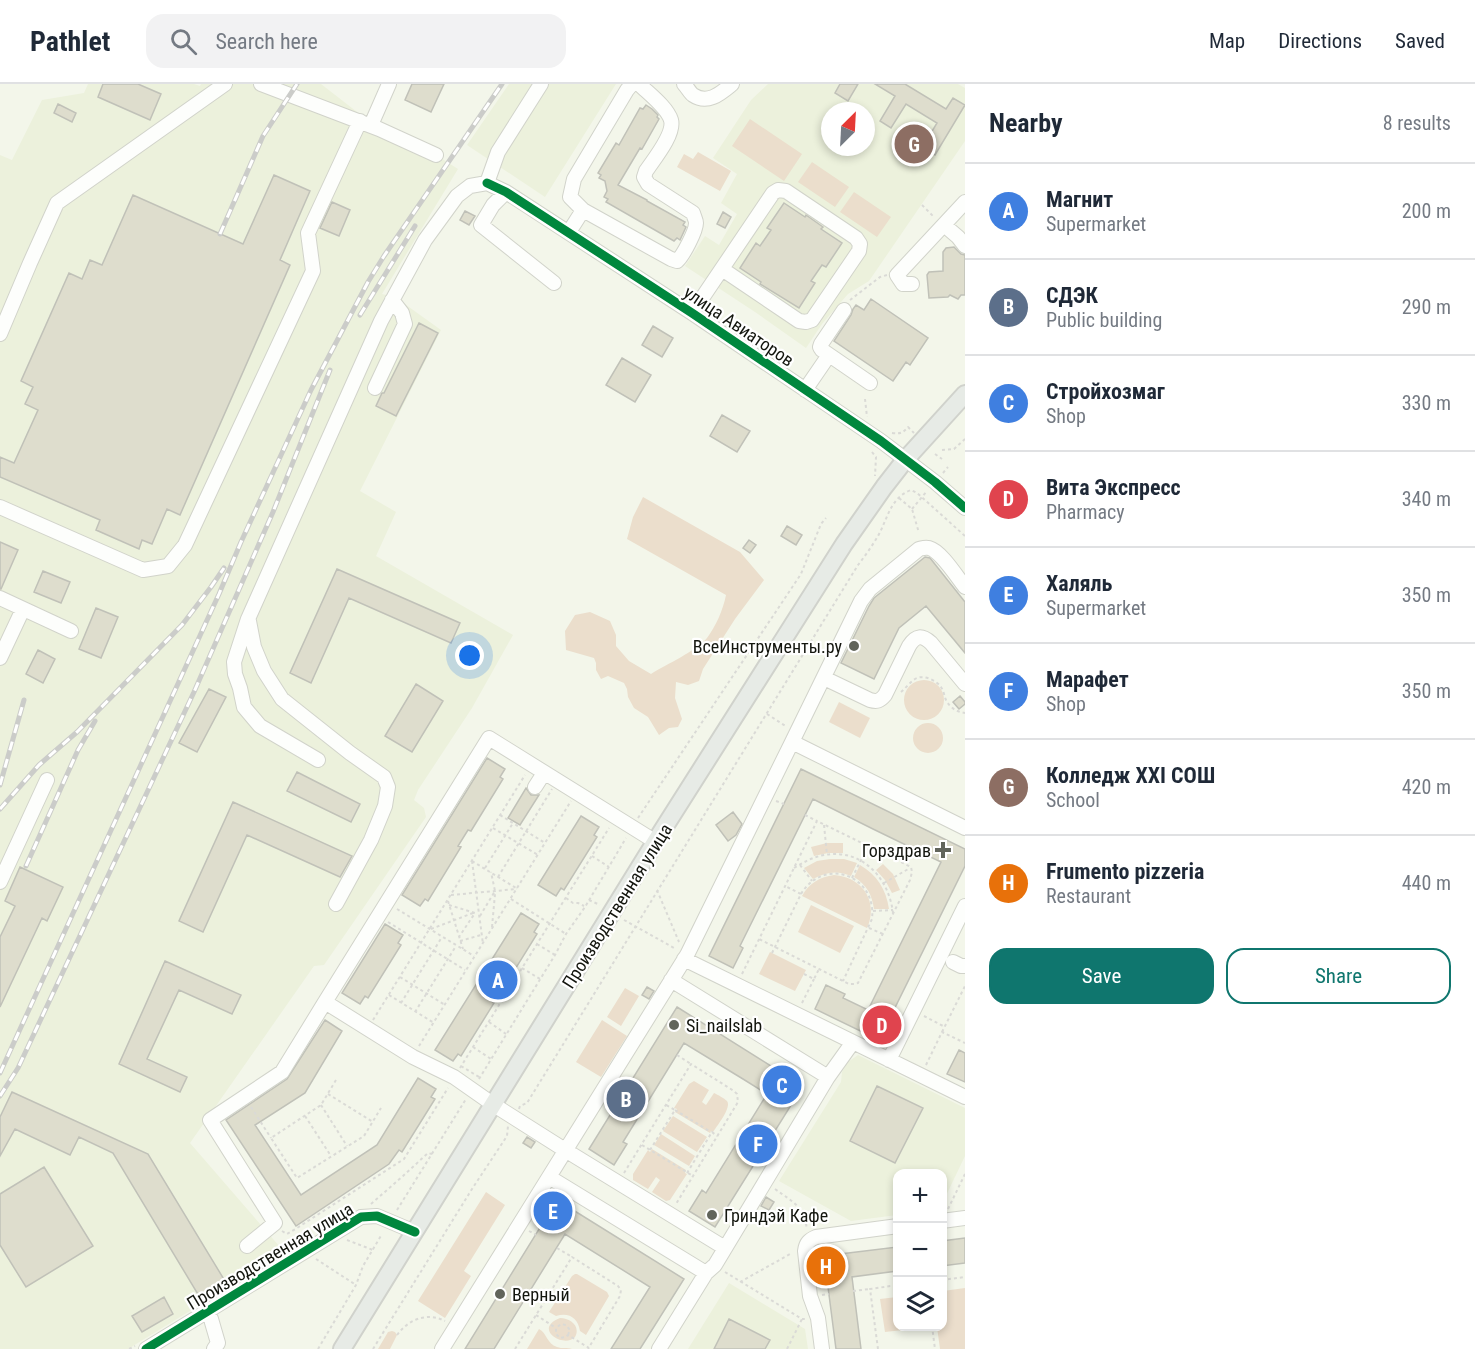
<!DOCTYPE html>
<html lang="en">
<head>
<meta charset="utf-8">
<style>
  :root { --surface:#fff; --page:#f2f2f3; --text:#1f2937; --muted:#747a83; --line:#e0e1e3; --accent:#0f766e }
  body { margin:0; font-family:"Roboto Condensed",sans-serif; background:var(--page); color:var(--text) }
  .controls { position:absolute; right:18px; bottom:18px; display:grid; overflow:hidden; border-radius:12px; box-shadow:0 3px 9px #0003 }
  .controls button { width:54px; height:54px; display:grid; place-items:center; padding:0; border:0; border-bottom:2px solid var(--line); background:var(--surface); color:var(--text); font:30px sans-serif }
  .compass { position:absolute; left:821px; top:18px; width:54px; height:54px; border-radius:50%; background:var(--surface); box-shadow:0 3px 9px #0003; rotate:24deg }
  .you { position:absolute; left:470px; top:572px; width:21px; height:21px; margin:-15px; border:4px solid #fff; border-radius:50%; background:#1a73e8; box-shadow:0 0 0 9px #1a73e833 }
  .badge { display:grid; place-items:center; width:39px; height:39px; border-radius:50%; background:var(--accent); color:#fff; font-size:20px; font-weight:700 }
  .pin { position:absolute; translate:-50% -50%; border:3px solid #fff; box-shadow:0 2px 6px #0006 }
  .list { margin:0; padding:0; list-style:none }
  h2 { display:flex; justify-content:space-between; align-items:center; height:78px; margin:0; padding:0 24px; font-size:26px }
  h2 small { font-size:20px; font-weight:400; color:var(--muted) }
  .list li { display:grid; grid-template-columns:39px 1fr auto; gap:18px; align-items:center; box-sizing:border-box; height:96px; padding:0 24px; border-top:2px solid var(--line) }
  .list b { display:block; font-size:22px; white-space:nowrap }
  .list p { margin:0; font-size:20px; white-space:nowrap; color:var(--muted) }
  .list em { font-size:20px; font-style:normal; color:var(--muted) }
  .actions { display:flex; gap:12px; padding:18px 24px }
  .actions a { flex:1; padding:14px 0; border:2px solid var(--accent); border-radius:18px; text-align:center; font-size:21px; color:var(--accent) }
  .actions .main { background:var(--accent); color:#fff }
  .icon { flex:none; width:33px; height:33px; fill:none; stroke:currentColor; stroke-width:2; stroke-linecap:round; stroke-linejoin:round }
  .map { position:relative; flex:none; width:965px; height:1265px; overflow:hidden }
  header { display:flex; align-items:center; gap:36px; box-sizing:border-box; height:84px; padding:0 30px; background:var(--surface); border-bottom:2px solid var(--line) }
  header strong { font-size:28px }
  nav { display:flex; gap:33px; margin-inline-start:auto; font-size:21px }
  .search { width:420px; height:54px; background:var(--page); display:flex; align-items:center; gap:15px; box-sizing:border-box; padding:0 21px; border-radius:18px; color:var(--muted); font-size:22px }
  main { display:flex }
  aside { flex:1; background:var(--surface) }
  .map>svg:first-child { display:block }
  .built { fill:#ecf1dc; fill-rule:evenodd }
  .green { fill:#ebdecc }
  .building { fill:#deddcd; stroke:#c0c1b8; stroke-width:1.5 }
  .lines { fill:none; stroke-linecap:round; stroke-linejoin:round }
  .minor-casing { stroke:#d1d3ca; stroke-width:16 }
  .major-casing { stroke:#d0d2cc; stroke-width:20 }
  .path { stroke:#dadad6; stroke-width:2; stroke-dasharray:3 3; stroke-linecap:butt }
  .minor { stroke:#fdfefc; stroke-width:14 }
  .major { stroke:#e7ebe6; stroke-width:16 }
  .rail-casing { stroke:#cbccc9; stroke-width:5 }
  .rail { stroke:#fff; stroke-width:3; stroke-dasharray:9; stroke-linecap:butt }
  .cycleway-casing { stroke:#fff; stroke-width:13 }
  .cycleway { stroke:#00873e; stroke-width:9 }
  .poi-dot { fill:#61645b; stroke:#fff; stroke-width:2 }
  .labels { text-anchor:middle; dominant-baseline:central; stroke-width:4.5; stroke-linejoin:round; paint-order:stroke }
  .street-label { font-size:18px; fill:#13150e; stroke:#fff }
  .poi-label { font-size:18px; fill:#13150e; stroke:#fff; text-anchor:start }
</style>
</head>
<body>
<header>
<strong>Pathlet</strong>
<div class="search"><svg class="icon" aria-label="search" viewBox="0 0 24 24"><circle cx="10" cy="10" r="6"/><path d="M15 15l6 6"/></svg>Search here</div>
<nav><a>Map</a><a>Directions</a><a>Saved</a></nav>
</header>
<main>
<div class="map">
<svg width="965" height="1265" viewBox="0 0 965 1265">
  <rect width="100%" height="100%" fill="#f3f6ea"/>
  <path class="built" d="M88,0h106l6,2 1,-2h120l58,45 57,26 22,14 -76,125 13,3 46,33 -81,161 36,21 -20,44 137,79 -41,73 -54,82 -4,10 10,8 2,9 -102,148 -10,1 -124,177 90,104 -51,40 -101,62h-128v-1194l12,5 30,-60 42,-7z
    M509,0h107l-71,113 -78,-52z
    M768,0h190l7,4v53l-96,140 -21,13 -26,30 -16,24 -51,-36 -70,-46 20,-30 14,9 18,-31 -16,-11 16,-29 -24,-16 38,-58zM830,27h36v36h-36z
    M858,971l107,53v48l-22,46 -1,-28h-44l-1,41 -46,6 -72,-40 62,-99 1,-10 6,-10z
    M729,1199l76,46 3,20h-120z"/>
  <path class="green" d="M750,35l52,35 -18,27 -52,-35z
    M698,68l33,19 -11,20 -43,-24 7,-13 9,5z
    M812,78l37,25 -14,20 -37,-25z
    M854,108l37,25 -14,20 -37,-25z
    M643,413l97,55 24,28 -29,39 -32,50 -4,12 -11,4 -12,-3 -1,16 7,21 -4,8 -9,1 -10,7 -11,-18 -14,-9 -6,-11 -1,-8 -3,-6 -16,-7 -7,3 -5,-9v-7l-2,-5 -28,-8 -1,-19 10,-16 15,-3 20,9 6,14v11l13,15 22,13c16,-10 45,-23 56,-36 9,-12 16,-28 19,-43l-99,-56 6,-22z
    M904 616a20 20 0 1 1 40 0a20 20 0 1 1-40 0Z
    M839,618l31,16 -10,20 -31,-16z
    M913 654a15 15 0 1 1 30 0a15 15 0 1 1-30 0Z
    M827,759h16v10h-15l-14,3 -3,-9z
    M830,775h14l13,4 -6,13c-14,-6 -25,-4 -38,3l-9,-11 13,-7z
    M883,780l10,10 7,16 -8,3 -7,-13 -9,-10z
    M860,781c17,10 26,24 29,44h-15c-2,-14 -7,-24 -20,-32z
    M834,791c28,2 45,26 33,53l-65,-32c7,-13 18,-19 32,-21z
    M811,821l43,21 -14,27 -42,-21z
    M770,868l36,18 -11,21 -36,-17z
    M625,904l14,8 -18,30 -14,-9z
    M602,936l25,16 -26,41 -25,-15z
    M694,997l15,9 -7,12 4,3 8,-12c4,2 10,5 13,8 5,6 -10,25 -14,31l-2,-1 -1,2 -35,-21 2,-3 -3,-1 15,-24z
    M673,1032l34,21 -10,15 -34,-21z
    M661,1050l34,22 -6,10 -35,-21z
    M652,1065l34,21 -1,3 2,1 -17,26 -4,1 -14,-9 8,-12 -4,-3 -8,12 -15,-9v-6l15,-24 2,2z
    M486,1108l19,13 -41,66 7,5 -26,42 -27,-17z
    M575,1190h2l30,18 2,4 -23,39 -6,-4c-2,-13 -11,-19 -24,-15l-7,-4 23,-36z
    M965,1204v61h-25l-3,-22 5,-1 1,-35z
    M897,1213v4l-2,1 2,9 1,15 32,1 -45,5 -5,-33z
    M560,1234c10,0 21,8 15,19 -11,12 -43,-8 -15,-19z
    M539,1245c8,4 8,15 18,18 5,2 10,0 15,2h-45z
    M392,1247l3,1 2,3 -7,14h-12l10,-17z"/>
  <path class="building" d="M103,0h35l23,10 -11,26 -52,-23z
    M412,0h32l-13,28 -26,-12z
    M840,0h18l-10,17 -13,-8z
    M875,0h30l41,25 7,-11 12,7 -30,50 -13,-7 15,-25 -31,-19 -15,24 -11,-7 15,-25z
    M58,20l18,9 -4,9 -18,-9z
    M646,21l6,4 6,6 -1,2 2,2 -17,30 -2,-1 -22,37 29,15v1l38,21 -2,3 3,2 -6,13 -3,-2 -3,3 -68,-39 2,-3 -4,-2 3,-6 -2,-10 -6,-3 2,-3 -3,-2 18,-30 3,2 21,-37 3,1z
    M274,91l36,16 -30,69 10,5 -110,250 -13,-6 -15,35 -10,-4 -3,9 -43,-19 4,-10 -100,-43v-20l14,6 24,-53 -13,-6 8,-17 -12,-6 48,-108 13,6 8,-19 12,5 31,-70 110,49z
    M332,118l18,8 -11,26 -19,-8z
    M784,119l21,14 1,-2 17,12 -2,2 21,14 -16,24 -4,-2 -11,16 4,2 -16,25 -39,-24 1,-2 -21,-14 16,-25 4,3 11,-16 -4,-2z
    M465,127l10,5 -6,9 -9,-5z
    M723,128l8,5 -6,11 -8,-4z
    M954,163l7,7 4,1v40h-4l-3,4 -8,-4 -2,2 -19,1 -2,-23 2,-3 14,-1v-19l3,-4z
    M871,215l57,39 -18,27 -4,-3 -13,19 -59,-40 17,-26 2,-6 3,-4 8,5z
    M419,239l19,10 -42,83 -20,-10 6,-13h2z
    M653,242l20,12 -11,19 -20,-12z
    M622,274l29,17 -16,27 -29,-17z
    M722,331l28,16 -13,21 -27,-16z
    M787,442l15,9 -6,10 -15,-9z
    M749,456l7,5 -6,8 -7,-5z
    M0,458l18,8 -17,39h-1z
    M925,473l5,1 35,44v51l-39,-47 -27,22 -25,51 -33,-16 28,-57 5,-8z
    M337,485l123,54 -9,20 -102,-45 -38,85 -21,-10z
    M43,487l27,11 -9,21 -27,-11z
    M96,524l22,9 -17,41 -22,-9z
    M38,566l17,9 -12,24 -17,-9z
    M416,600l27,17 -31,51 -27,-16z
    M209,605l17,8 -29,55 -18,-9z
    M960,612l5,6v2l-6,5 -6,-7z
    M487,674l18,11 -5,8 3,2 -32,52 -3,-1 -10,16 3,1 -33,54 -3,-2 -5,7 -18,-11z
    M801,685l164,80v17l-86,174 -64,-31 11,-24 19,9 -2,4 25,12 73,-148 -68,-33 -60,-30 -73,147 3,2 -10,20 -24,-12z
    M297,688l63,32 -9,18 -64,-31z
    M526,704l5,7h8l-19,30 -12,-7z
    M233,718l119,54 -12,21 -93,-42 -44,97 -24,-11z
    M733,728l9,12 -6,11 -8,6 -12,-16z
    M581,732l18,11 -5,8 3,2 -33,53 -3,-2 -5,8 -18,-11z
    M20,783l43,20 -16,34 -5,-3 -42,89v-70l15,-31 -10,-5z
    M521,829l18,11 -5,8 3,2 -33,53 -3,-2 -10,16 3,2 -33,53 -3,-2 -5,7 -18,-11z
    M385,840l18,11 -5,8 3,2 -33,53 -3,-2 -5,8 -18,-11z
    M165,877l76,34 -9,19 -53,-24 -32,69 40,18 -7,15 -61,-28z
    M647,903l7,4 -5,8 -7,-4z
    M677,923l126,79 -88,141 -26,-16 13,-21 4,3 61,-99 -24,-15 -59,-36 -61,99 4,2 -13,21 -25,-16z
    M325,936l17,11 -37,62 -50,32 46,70 76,-50 41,-67 18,11 -5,8 4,2 -33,53 -3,-2 -10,14 -93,62 -70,-106 61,-41z
    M959,966l6,3v29l-18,-8z
    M877,1002l46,22 -28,55 -45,-22z
    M12,1008l136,62 80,132 -13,7 -3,-5 -13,8 -86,-143 -34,-16 -9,18 -55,-26 -15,27v-39z
    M527,1053l8,5 -4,6 -8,-5z
    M44,1083l49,79 -67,41 -26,-42v-51z
    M766,1113l8,5 -5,8 -8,-4z
    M557,1116l127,79 -44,70h-29l39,-62 -85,-53 -71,115h-29z
    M965,1154v25l-23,3v-25z
    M897,1163v24l-45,6 9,72h-25l-12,-93z
    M164,1213l9,17 -31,18 -10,-16z
    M729,1235l41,21 -5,9h-51z"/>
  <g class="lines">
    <defs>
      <path id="minor" d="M261,0l118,45 57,26
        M684,0c3,3 6,9 9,11 15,10 28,-2 39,-11
        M371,41l18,-41
        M487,99l19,9 186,121 189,128 54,41 30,26
        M487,99l11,-31 43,-68
        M506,108l-13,13 -12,20 73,58
        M583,126l88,49 6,2c6,-5 19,-30 19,-38 0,-3 -2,-6 -3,-10l-45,-29 -4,-7 2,-6c8,-12 29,-37 25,-51 -4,-13 -23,-27 -32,-36
        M944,141l14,12 7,9
        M569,148l14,-22 -13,-13 4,-18 53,-89 5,-6
        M912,200h-9l-6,-9 68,-73
        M844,226l-23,34 -1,3 2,3 48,33
        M692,229l81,-120 5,-3 8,1 70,47 4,6 -1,7 -47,69 -6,2 -7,-1 -77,-52
        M0,250l30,-71 27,-60 168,-119
        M375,304l30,-64 -3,-11 -10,-13
        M805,306l24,-35
        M0,423l143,63 25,-4 17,-21 128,-274 -5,-38 52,-112
        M0,514l71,33
        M249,537l5,26 10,24 18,28 68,54 34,24 4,10 -3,19 -14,34 -35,64
        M0,574l23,-49
        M824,594l46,22c7,2 10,1 15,-5l24,-49c7,-11 13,-11 22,-3l34,41
        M792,658l69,-141 9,-12 49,-40c4,-1 6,-2 10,-1 12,3 28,29 36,39
        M318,676l-58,-34 -16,-19 -4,-19 -5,-14 -1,-12 14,-43 133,-298 44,-81 32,-44 13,-10 17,-3
        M535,703l9,-14
        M0,798l47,-102
        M684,875l281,138
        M953,878l8,4h4
        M889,976l76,-154
        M828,993l25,-35
        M565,1066l-71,-45 -40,-28 -41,-20 -88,-55 164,-264 167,104
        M565,1066l160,98
        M549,1093l157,96
        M942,1137l23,-3
        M247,1162l28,-23 -65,-103 72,-48 43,-70
        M207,1229l4,6 7,24 -4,6
        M146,1265l215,-132 16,-1 38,16
        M442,1265l245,-394 105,-213 173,86
        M659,1265l47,-76 9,-8 113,-188 -157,-97
        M822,1265l-4,-31 -8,-22 -5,-45c1,-8 4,-11 11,-14l82,-11"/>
      <path id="major" d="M342,1265l320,-518 182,-287 40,-57 21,-27 60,-66"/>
    </defs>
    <use href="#minor" class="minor-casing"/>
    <use href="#major" class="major-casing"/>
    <path class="path" d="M922,121l11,11
      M850,216l30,-23 7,-2
      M865,315l2,18
      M892,349c8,1 11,0 16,-6l6,6
      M942,366l12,-1 11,-10
      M872,368l4,5 -1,19
      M935,370l7,5
      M943,389l5,-6
      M899,414l13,11 7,24
      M912,425l15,-18
      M901,608c5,-4 9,-10 14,-13 8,-5 21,1 26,8 3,4 3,9 5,13 4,8 11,12 19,13
      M767,630l20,13
      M776,717l8,3
      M500,731l45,28
      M805,731l12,6
      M638,734l163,-244 20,-50 5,-6
      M824,741l3,30
      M493,744l45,27
      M592,772l17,11
      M472,777l11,83
      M472,777l44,27
      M800,781l12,16
      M485,784l28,-45
      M794,784c10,-6 19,-11 30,-13 38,-7 65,23 69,58
      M498,793l54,-88
      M852,794l16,-32
      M884,799l26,-15
      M657,806l22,52
      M801,810c23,-38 76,-19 71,25l-29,62
      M451,811l66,-6
      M566,814l7,5h5l6,3
      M511,815l55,35
      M589,816l11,5
      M448,817l15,48
      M449,821l26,8 -16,24
      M397,825l77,47
      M873,827l20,-1
      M480,832l15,-25 -4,-19
      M624,836l52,29
      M388,838l77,48
      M492,843l3,-33
      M869,844l14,6
      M431,845l42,-16
      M460,857l21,-6
      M537,860l18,11
      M772,869l29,-59 -16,-8
      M522,884l18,11
      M742,890l75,-153 94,46 1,5 -2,8 -52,103 -3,1h-6l-90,-45
      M804,890l10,5 5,-10
      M400,893l45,28
      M389,911l45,28
      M401,919l41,-66
      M802,919l12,-24
      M415,928l41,-66
      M924,932l21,11
      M373,936l152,-245
      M489,938l17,12
      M942,948l23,-46
      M419,962l152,-245
      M473,963l18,12
      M677,971l14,9
      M926,981l16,-33 23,11
      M461,982l18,11
      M460,984l149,-240
      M479,995l76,-124 11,-21 19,-27 41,-69
      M336,996l-15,25 -50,33 26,40 67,-42 17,-28
      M328,1010l45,28
      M321,1021l26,41
      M251,1023l20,31
      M519,1025l1,-3 7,-3 331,-538c7,-9 14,-19 20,-29 10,-18 12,-38 33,-46l6,3 48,43
      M675,1026l36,22
      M305,1032l26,40
      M642,1061l51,31
      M650,1066l25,-40 -9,-5
      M624,1089l67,-109 43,27 3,3 1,8 -62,102
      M687,1089l25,-41 5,4
      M775,1105c19,14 28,16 32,40
      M371,1120l32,-28 25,-23 4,1
      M948,1125l17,-35
      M397,1126l69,-111
      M282,1147l5,3 10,-6 107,-69 44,-71
      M529,1147l7,4
      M347,1156l26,10
      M557,1164l15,9
      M316,1175l40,26
      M725,1188l77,47h3
      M942,1196l23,-3
      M740,1198l52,-29
      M853,1207l17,-2
      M822,1211l7,-1
      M536,1231l20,13
      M932,1242l3,23
      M397,1251c12,-16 30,-23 48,-14
      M568,1251l2,-5 -4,-5 -5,-1 -5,4v6l4,4 6,-1 2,-2 21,13
      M129,1265l6,-3
      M318,1265l38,-64 7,-19 19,-32
      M373,1265l99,-160 35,-53 1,-10
      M515,1265l57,-92 46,29 3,4 -1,6 -32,53
      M787,1265l15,-30
      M878,1265l-8,-60 28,-4"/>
    <use href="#minor" class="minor"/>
    <use href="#major" class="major"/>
    <defs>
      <path id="rail" d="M220,150l43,-98 34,-52
        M360,231l55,-89
        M0,701l24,-85
        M0,725l39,-44 38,-33 105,-107 29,-38 13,-19
        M26,782l52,-116 17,-29
        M0,989l219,-479 22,-52 70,-152 57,-108 16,-26 118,-172
        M0,1012l18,-28 176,-376 79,-180 57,-142"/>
    </defs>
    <use href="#rail" class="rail-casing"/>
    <use href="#rail" class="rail"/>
    <defs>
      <path id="cycleway" d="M487,99l19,9 186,121 189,128 54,41 30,26
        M146,1265l215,-132 16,-1 38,16"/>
    </defs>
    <use href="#cycleway" class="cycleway-casing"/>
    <use href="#cycleway" class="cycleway"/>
  </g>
  <g class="poi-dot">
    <circle cx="854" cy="562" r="6"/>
    <path d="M940 757h6v6h6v6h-6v6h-6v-6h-6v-6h6z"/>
    <circle cx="674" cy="941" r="6"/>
    <circle cx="712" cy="1131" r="6"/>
    <circle cx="500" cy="1210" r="6"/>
  </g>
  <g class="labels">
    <g class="street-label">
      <text transform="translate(739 242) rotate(34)">улица Авиаторов</text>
      <text transform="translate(617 822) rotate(-58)">Производственная улица</text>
      <text transform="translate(270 1172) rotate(-31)">Производственная улица</text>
    </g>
    <g class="poi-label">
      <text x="842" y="562" text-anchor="end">ВсеИнструменты.ру</text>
      <text x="931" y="766" text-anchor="end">Горздрав</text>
      <text x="686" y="941">Si_nailslab</text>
      <text x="724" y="1131">Гриндэй Кафе</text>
      <text x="512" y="1210">Верный</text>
    </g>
  </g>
</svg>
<div class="controls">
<button>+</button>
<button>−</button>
<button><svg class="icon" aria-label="layers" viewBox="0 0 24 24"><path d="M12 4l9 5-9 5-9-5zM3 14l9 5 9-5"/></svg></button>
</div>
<svg class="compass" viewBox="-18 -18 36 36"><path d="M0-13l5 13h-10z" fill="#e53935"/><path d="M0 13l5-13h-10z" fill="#747a83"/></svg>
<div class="you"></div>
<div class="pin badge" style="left:498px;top:896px;background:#3f7fe0">A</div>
<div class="pin badge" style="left:626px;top:1015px;background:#5c6f8a">B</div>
<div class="pin badge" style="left:782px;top:1001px;background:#3f7fe0">C</div>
<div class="pin badge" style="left:882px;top:941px;background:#e0444e">D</div>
<div class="pin badge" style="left:553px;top:1127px;background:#3f7fe0">E</div>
<div class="pin badge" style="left:758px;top:1060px;background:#3f7fe0">F</div>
<div class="pin badge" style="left:914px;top:60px;background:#8d6e63">G</div>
<div class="pin badge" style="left:826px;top:1182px;background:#e8710a">H</div>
</div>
<aside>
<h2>Nearby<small>8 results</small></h2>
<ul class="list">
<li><span class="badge" style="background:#3f7fe0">A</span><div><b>Магнит</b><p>Supermarket</p></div><em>200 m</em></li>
<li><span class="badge" style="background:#5c6f8a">B</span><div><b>СДЭК</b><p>Public building</p></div><em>290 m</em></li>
<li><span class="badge" style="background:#3f7fe0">C</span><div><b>Стройхозмаг</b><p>Shop</p></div><em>330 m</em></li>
<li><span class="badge" style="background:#e0444e">D</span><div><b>Вита Экспресс</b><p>Pharmacy</p></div><em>340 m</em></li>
<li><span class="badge" style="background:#3f7fe0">E</span><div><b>Халяль</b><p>Supermarket</p></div><em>350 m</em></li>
<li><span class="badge" style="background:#3f7fe0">F</span><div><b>Марафет</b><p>Shop</p></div><em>350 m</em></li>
<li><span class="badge" style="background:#8d6e63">G</span><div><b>Колледж XXI СОШ</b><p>School</p></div><em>420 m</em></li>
<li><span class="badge" style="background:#e8710a">H</span><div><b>Frumento pizzeria</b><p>Restaurant</p></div><em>440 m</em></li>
</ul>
<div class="actions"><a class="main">Save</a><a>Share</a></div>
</aside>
</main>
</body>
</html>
